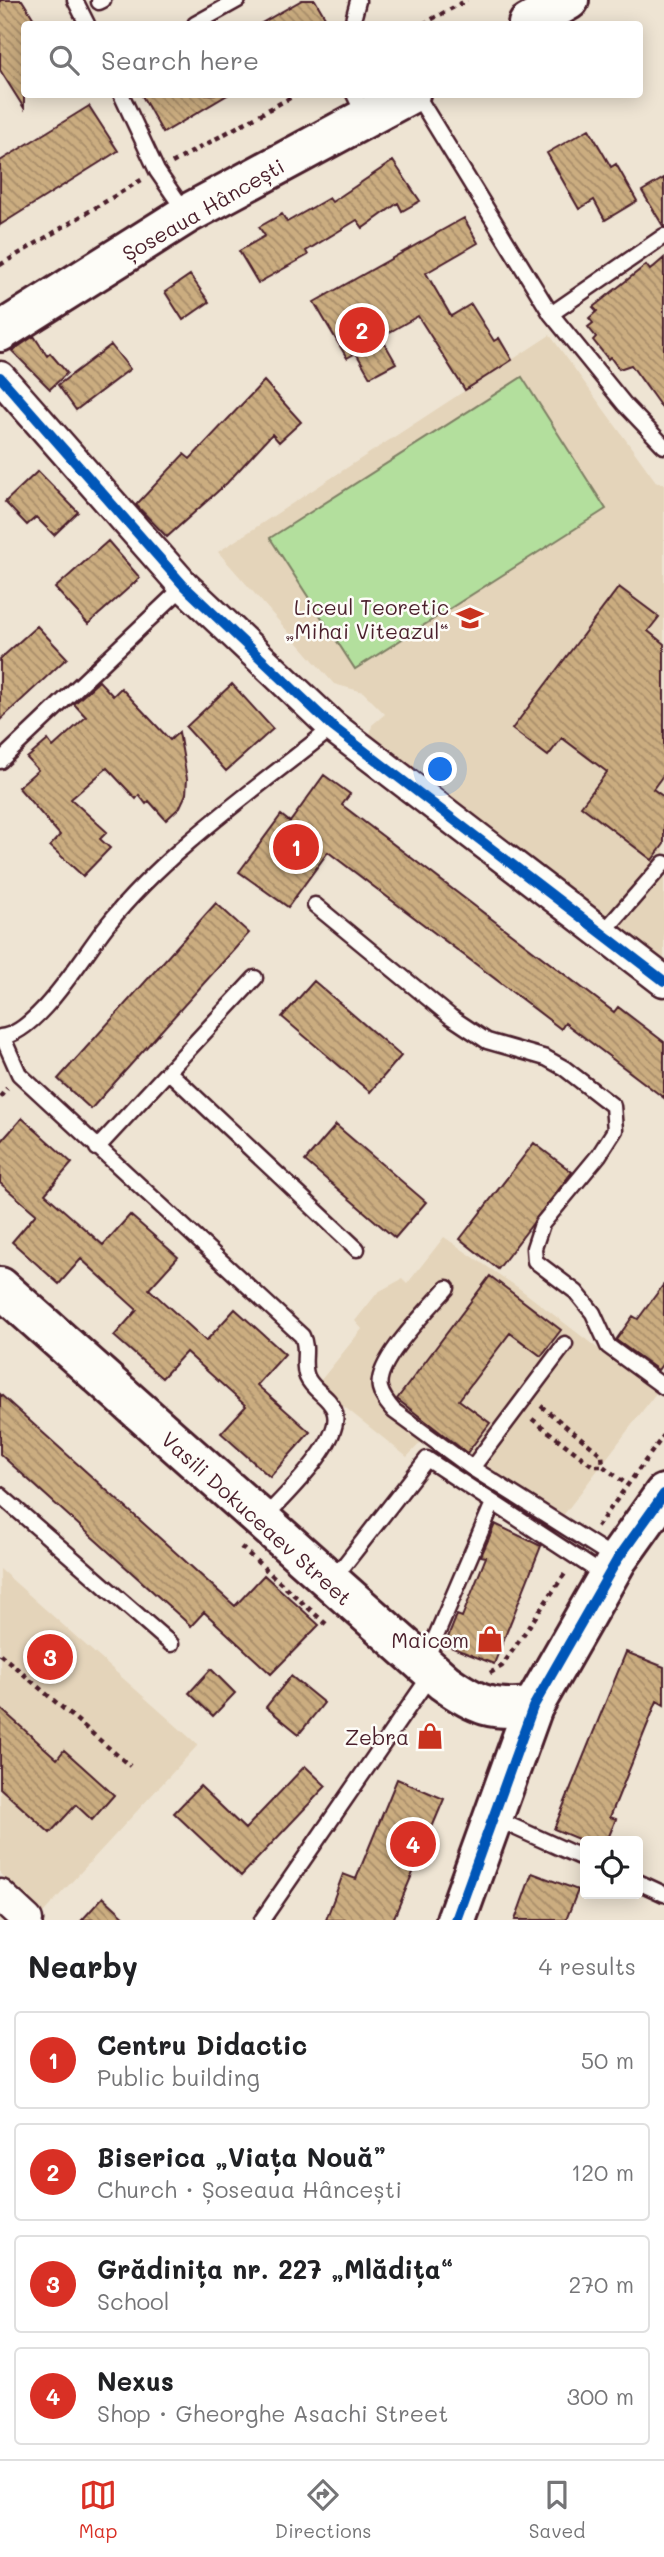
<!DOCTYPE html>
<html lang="en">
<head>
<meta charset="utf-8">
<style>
  :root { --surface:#fff; --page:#f6f6f6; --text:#202124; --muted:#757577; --line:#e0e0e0; --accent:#d93025 }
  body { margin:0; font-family:Mali,sans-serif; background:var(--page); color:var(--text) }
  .controls { position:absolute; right:21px; bottom:21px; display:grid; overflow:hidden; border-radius:7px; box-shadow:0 4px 18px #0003 }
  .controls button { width:63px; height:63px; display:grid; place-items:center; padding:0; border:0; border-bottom:2px solid var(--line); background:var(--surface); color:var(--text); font:35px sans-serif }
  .you { position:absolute; left:441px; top:770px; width:24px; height:24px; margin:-18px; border:5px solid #fff; border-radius:50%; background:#1a73e8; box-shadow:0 0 0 10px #1a73e833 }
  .badge { display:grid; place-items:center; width:46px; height:46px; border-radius:50%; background:var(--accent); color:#fff; font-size:23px; font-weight:700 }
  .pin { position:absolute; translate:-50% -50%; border:4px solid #fff; box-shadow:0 2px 7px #0006 }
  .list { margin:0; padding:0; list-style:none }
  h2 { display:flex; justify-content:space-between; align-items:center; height:91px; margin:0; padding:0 28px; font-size:30px }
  h2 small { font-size:23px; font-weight:400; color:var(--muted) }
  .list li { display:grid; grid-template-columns:46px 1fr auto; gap:21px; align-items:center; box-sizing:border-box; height:98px; margin:0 14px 14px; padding:0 14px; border:2px solid var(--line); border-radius:7px }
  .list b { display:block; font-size:26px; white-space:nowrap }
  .list p { margin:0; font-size:23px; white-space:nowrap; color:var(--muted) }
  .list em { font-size:23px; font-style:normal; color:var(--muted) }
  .icon { flex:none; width:38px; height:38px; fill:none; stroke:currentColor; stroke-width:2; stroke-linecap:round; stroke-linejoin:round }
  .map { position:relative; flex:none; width:664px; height:1920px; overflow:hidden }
  .search { position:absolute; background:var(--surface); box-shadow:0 4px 18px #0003; left:21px; right:21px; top:21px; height:77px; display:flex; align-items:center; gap:18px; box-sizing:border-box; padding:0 24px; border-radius:7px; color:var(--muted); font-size:26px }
  .sheet { height:539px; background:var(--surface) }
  nav { display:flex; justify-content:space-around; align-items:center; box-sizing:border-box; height:98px; border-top:2px solid var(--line); background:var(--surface); font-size:19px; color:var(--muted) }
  nav a { display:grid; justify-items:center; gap:4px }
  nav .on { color:var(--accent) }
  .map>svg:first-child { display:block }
  .built { fill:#e4d4ba }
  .green { fill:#b3df9d; stroke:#7e7f64; stroke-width:2 }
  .building { fill:url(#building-back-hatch); stroke:#4a1f2b; stroke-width:2 }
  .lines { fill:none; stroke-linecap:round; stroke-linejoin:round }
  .lane-casing { stroke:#4a1f2b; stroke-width:19 }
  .street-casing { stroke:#4a1f2b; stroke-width:35 }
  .secondary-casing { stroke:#4a1f2b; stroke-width:44 }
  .primary-casing { stroke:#4a1f2b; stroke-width:44 }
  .path { stroke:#4a1f2b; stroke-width:4.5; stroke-dasharray:5 5; stroke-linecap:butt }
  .lane { stroke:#fdfcf7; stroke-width:14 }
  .street { stroke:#fdfcf7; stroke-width:30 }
  .secondary { stroke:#fdfcf7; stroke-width:38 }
  .primary { stroke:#fdfcf7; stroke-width:38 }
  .cycleway-casing { stroke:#fdfcf7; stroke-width:15 }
  .cycleway { stroke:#0057b8; stroke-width:10 }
  .labels { text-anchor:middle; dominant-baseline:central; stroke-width:5; stroke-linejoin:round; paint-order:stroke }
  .street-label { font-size:21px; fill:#4a1f2b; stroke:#fdfcf7 }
  .poi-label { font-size:21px; fill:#4a1f2b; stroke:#fdfcf7; text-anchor:end }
</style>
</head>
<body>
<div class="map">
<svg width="664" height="1920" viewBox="0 0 664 1920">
  <defs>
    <pattern id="building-back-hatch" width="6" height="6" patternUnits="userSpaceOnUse" patternTransform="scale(1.75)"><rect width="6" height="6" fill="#cbad80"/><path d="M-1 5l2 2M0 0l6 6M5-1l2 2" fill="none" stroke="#a78c69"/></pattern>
  </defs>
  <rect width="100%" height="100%" fill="#eee4d3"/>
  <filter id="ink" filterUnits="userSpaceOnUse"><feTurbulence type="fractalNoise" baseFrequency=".0143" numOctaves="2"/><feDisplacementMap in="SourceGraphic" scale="14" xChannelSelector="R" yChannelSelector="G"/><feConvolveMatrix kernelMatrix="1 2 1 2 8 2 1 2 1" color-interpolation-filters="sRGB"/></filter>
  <g filter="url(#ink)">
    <path class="built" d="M550,335l107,148h7v478l-291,-216 -4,-4 3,-16 13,-11 -22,-22 -29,-8 -116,-132z
      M444,1237l76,52 136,104 -106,140 -109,-74 -18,-19 -16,17 -90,-72 45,-56 -7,-8 23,-29 24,-13 5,5z
      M0,1569l198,176 -155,168 -43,-39z"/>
    <path class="green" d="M522,377l84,132 -251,160 -85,-131z"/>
    <path class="building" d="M0,0h22l15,24h-13v84l-24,-38z
      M302,0h13l14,24h-69z
      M141,94h88l-66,39z
      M89,106l29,45 -118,74v-64z
      M589,129l22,38 5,-3 21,37 -32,19 -11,-20 -15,9 -32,-56z
      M393,161l27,40 -18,10 -4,-8 -35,25 -6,-8 -51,31 2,4 -50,28 -19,-32 26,-15 -6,-9 23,-13 5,8 42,-24 3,4z
      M664,178v48h-1l-21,-35z
      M464,218l14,25 -52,30 25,43 20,-12 23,37 5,-3 13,22 -47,30 -47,-74 -37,21 15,26 -26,14 -14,-24 -9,5 -33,-56z
      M664,258v153l-33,-46 -12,4 -9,-12 -2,2 -15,-19 3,-3 -8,-10 5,-4 -4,-5 8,-7 -4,-4 53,-42 4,5z
      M190,275l19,27 -26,18 -18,-28z
      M34,336l13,20 3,-3 17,20 -17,16 -38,-38z
      M111,345l19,24 -54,41 -18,-25z
      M264,381l37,41 -22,20 -7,-8 -45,49 -60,54 -31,-32 48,-51 6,5z
      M38,471l40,41 -24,23 -18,-18 -9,8 -22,-23z
      M108,541l32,37 -52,46 -33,-36z
      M619,587l40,30 -11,14 16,13v130l-11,15 11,8v47l-12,16 -71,-54 26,-34 -45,-34 -14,18 -36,-27z
      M37,626l30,32 -67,62v-61z
      M99,681l14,15 8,-8 49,52 9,-8 8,47 -1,15 -6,13 -14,13 -17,-19 -3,3 -7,-9 -3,4 -29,-31 -36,31 36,33 -7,7 10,9 -27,28 -33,-30 10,-11 -42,-48 20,-17 -11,-12 21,-18 5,7 33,-30 -12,-13z
      M232,684l41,45 -47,42 -40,-44z
      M324,775l26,19 -8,11 272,207 4,-5 46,35v56l-99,-75 -4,6 -233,-177 -40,55 -49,-35 42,-57 9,7z
      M216,903l33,30 -158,176 -33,-30z
      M314,981l87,75 -31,36 -88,-75z
      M22,1118l50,45 -27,31 58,51 27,-30 48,42 -29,32 57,52 29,-32 50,45 -28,31 53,47 -40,45 -49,-44 25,-27 -60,-54 -24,26 -48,-42 23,-26 -56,-51 -22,25 -47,-42 24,-28 -36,-31v-40z
      M336,1125l90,77 -31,36 -90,-77z
      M534,1143l38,29 -74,97 -38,-30z
      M490,1276l71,54 -20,26 -31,-23 -51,67 31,23 -23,30 -70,-54z
      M664,1284v78l-6,8 -42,-30 17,-24 5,3z
      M0,1394l235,212 29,-31 55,50 -48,49 -67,-62 -13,14 -191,-172z
      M495,1524l46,22 -47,118 -49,-19 12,-30 5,2 24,-60 -5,-1z
      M626,1652l38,15v38l-7,-4 -47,116 6,2 -9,22h-24l-29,-12z
      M211,1669l24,24 -22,23 -24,-23z
      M291,1676l33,27 -25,31 -33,-27z
      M0,1708l57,51 7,-9 50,45 -22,25 -16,-15 -26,28 -50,-45z
      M305,1766l21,20 -85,90 -67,-63 26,-27 45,43z
      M397,1779l47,20 -51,121h-67l17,-46 13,5z
      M532,1873l46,17 -12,30h-51z
      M103,1897l25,23h-46z"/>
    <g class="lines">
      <defs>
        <path id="lane" d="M75,0l12,24
          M99,2l4,-2
          M195,24l43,-24
          M352,24l6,-23
          M121,94l36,77 29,42
          M354,94l10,21
          M416,94l135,220 74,91 39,41
          M551,314l113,-78
          M0,761l184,-175
          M315,905l136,112 36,24 59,17 18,10 49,38 2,24 -16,25 -57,69 -8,24 1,13 41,31 17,21 15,33 56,41
          M602,934l62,-71
          M0,1037c37,-2 85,-85 108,-113 59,-74 151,-137 225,-197
          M3,1038l16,36 283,262c7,14 -1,26 5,41 6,14 22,19 27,33 12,29 -52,88 -71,109
          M170,1073l187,176
          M97,1148l158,-170
          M447,1288c-17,20 -73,74 -67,100 2,9 8,16 14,23l78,57 144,91
          M472,1468l93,-124
          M0,1495l171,149
          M331,1582l96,-123 178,117
          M425,1662l68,-159
          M494,1818l91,41
          M638,1882l26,12
          M262,1920l170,-247"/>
        <path id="street" d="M0,377l184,209 149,141 331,254
          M0,1895l27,25"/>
        <path id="secondary" d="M0,1287l444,395c33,24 48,29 89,25"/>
        <path id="primary" d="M528,24l41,-24
          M0,332l187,-118 223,-120
          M456,1920l77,-213 84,-147 47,-66"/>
      </defs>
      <use href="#lane" class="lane-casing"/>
      <use href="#street" class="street-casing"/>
      <use href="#secondary" class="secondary-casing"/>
      <use href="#primary" class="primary-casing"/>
      <path class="path" d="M423,24l44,-24
        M172,163l125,-69
        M0,265l143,-86
        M0,1097l7,-9
        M541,1406l61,49 1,11 23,18
        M532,1419l61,47h10
        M597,1527l67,-92
        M241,1547l85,77
        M0,1654l130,112
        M490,1673l12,-7 64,-94"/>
      <use href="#lane" class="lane"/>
      <use href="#street" class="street"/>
      <use href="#secondary" class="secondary"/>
      <use href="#primary" class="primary"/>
      <defs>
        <path id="cycleway" d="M0,377l184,209 149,141 331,254
          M456,1920l77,-213 84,-147 47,-66"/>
      </defs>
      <use href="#cycleway" class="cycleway-casing"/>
      <use href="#cycleway" class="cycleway"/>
    </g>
  </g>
  <defs>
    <symbol id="school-bare" viewBox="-9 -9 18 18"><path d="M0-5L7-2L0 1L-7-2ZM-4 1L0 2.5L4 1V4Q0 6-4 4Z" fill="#c8321e" stroke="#fdfcf7" stroke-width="2.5" paint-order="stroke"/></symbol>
    <symbol id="shop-bare" viewBox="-9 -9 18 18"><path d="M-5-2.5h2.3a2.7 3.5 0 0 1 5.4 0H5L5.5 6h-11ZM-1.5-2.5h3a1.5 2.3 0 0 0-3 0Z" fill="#c8321e" stroke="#fdfcf7" stroke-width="2.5" paint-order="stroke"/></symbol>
  </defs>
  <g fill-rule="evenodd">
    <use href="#school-bare" x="451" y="599" width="38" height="38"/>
    <use href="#shop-bare" x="471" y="1620" width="38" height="38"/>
    <use href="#shop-bare" x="411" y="1717" width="38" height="38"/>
  </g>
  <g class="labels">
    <g class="street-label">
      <text transform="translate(203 209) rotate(-30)">Șoseaua Hâncești</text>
      <text transform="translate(257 1518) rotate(42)">Vasili Dokuceaev Street</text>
    </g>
    <g class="poi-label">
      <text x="449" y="606">Liceul Teoretic<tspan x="449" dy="24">„Mihai Viteazul“</tspan></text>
      <text x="469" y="1639">Maicom</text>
      <text x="409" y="1736">Zebra</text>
    </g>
  </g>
</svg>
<div class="controls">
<button><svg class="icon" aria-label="locate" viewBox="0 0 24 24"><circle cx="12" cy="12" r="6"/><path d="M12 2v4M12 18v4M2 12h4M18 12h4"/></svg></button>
</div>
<div class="you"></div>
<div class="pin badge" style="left:296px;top:847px">1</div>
<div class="pin badge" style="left:362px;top:330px">2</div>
<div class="pin badge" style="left:50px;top:1657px">3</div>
<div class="pin badge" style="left:413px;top:1844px">4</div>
<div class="search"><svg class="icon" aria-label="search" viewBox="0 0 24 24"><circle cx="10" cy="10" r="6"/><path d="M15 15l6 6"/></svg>Search here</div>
</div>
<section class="sheet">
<h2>Nearby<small>4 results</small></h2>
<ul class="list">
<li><span class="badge">1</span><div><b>Centru Didactic</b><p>Public building</p></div><em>50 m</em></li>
<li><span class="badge">2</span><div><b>Biserica „Viața Nouă”</b><p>Church · Șoseaua Hâncești</p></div><em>120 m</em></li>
<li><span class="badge">3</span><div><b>Grădinița nr. 227 „Mlădița“</b><p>School</p></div><em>270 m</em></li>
<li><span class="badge">4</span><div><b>Nexus</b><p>Shop · Gheorghe Asachi Street</p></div><em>300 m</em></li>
</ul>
</section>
<nav>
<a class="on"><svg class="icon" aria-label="map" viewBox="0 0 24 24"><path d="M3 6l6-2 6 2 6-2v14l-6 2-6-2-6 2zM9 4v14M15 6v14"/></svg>Map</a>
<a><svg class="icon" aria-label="directions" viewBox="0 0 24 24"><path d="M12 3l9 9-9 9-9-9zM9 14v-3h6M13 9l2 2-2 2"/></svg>Directions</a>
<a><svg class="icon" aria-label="saved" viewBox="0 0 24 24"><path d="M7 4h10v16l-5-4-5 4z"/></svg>Saved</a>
</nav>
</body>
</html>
